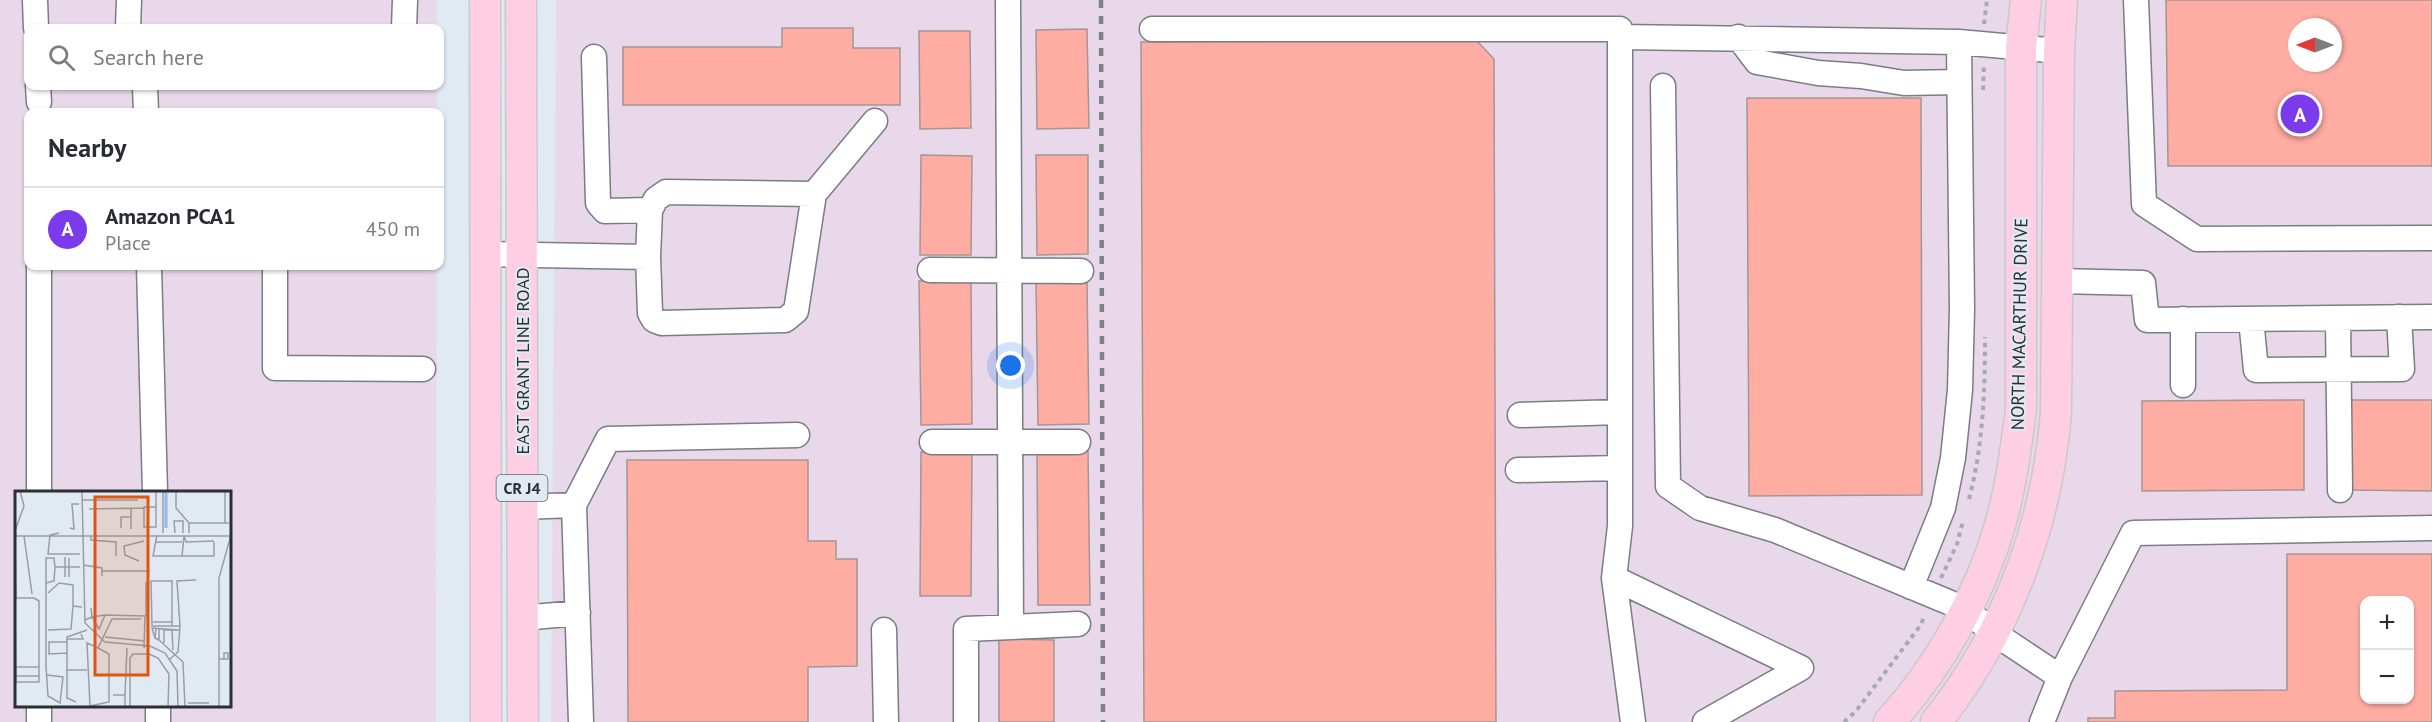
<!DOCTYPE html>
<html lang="en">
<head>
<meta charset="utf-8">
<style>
  :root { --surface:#fff; --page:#f2f2f3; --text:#2b2b33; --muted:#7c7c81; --line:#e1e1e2; --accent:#7c3aed }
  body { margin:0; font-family:"PT Sans",sans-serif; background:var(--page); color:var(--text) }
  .controls { position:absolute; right:18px; bottom:18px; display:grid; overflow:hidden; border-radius:12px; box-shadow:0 2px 4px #0004 }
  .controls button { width:54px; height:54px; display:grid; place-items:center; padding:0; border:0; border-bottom:2px solid var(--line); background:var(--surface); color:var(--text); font:30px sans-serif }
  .compass { position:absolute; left:2288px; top:18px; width:54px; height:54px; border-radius:50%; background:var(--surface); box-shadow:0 2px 4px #0004; rotate:270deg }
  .you { position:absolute; left:1011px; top:366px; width:21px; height:21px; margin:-15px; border:4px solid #fff; border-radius:50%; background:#1a73e8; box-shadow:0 0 0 9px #1a73e833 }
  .badge { display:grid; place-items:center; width:39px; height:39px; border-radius:50%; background:var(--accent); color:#fff; font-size:20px; font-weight:700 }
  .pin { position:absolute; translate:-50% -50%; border:3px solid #fff; box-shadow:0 2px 6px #0006 }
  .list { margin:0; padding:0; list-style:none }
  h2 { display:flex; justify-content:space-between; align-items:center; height:78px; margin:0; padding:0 24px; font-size:26px }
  h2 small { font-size:20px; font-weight:400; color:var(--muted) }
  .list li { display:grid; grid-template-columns:39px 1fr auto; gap:18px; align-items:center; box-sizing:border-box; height:84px; padding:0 24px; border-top:2px solid var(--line) }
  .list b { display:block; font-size:22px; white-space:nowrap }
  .list p { margin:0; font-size:20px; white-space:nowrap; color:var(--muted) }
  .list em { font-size:20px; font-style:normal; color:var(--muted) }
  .icon { flex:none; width:33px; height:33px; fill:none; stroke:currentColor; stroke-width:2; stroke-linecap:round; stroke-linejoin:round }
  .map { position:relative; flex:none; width:2432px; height:722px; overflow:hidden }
  .search { position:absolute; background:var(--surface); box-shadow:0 2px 4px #0004; left:24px; top:24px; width:420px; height:66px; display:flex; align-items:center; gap:15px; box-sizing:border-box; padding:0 21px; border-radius:12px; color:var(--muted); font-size:22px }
  .panel { position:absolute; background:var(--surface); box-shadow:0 2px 4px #0004; left:24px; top:108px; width:420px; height:162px; border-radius:12px }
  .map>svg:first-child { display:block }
  .industrial { fill:#e9d8e9; fill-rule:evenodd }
  .building { fill:#ffaca3; stroke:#a39694; stroke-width:1.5; fill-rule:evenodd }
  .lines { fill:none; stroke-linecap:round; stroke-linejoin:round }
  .minor-casing { stroke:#777e87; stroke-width:27 }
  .major-casing { stroke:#c8c9ca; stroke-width:33 }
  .path { stroke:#a4aab2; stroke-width:4; stroke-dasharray:4.5 4.5; stroke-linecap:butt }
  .minor { stroke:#fff; stroke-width:24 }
  .major { stroke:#fecee2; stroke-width:30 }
  .rail { stroke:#7d8289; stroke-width:4.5; stroke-dasharray:8 8; stroke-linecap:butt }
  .labels { text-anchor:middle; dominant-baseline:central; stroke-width:4.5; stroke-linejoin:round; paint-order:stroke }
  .shield { fill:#e1e9f3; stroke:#62666c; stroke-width:1.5 }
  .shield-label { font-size:16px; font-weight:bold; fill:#2b2e32 }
  .street-label { font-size:18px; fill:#2b2e32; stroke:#e1e9f3 }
  .inset-river { fill:none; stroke:#94b7f6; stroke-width:3 }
  .inset-road { fill:none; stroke:#989ea6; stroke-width:1.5 }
  .view { fill:#df570e; fill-opacity:0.15; stroke:#df570e; stroke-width:3 }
  .inset-edge { fill:none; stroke:#2b2e32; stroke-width:3 }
</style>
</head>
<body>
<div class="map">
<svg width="2432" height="722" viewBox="0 0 2432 722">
  <rect width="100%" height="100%" fill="#e1e9f3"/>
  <path class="industrial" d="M0,0h437v28h-409v58h409v26h-409v154h409l-1,456h-436zM16,492h214v214h-214z
    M556,0h1876v722h-1881zM2297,27h36v36h-36zM2364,600h46v100h-46z"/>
  <path class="building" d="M2166,0h266v166h-264zM2297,27h36v36h-36z
    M782,28h71v20h47v57h-277v-58h159z
    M1087,29l2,99 -52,1 -1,-99z
    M919,31h51l1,97 -51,1z
    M1476,40l18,19 2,663h-352l-3,-680z
    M1747,98h174l1,397 -173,1z
    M921,155l51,1 -1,99h-51z
    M1036,155h52v99l-51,1z
    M919,281h52l1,143 -51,1z
    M1036,281h51l2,143 -51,1z
    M2304,400v90l-162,1v-90z
    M2349,400h83v91l-83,-1z
    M1088,451l2,154h-52l-1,-153z
    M921,452h51l-1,144h-51z
    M627,460h181v81h28v18h21v107l-49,1v55h-180z
    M2287,554h145v168h-344v-4h27v-27l172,-1zM2364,600h46v100h-46z
    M999,639l55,1v82h-55z"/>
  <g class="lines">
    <defs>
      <path id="minor" d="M35,0l1,28
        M1008,0l3,627
        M2136,0l8,204 53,35 235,-1
        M128,28l1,-28
        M404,28l1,-28
        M1152,29h468v497l-6,52 187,90 -96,54
        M1620,37l339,5 100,9
        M1738,37l19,25 61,11 43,3 43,7 55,-1
        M594,57l4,146 7,8 45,-1
        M38,86l1,16
        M145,86l1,26
        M1663,86l5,400 32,22 75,22 190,79 29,24 66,44 -18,45
        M814,194l-148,-2 -10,7 -6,11 -2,47 2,56 4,7 8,3 123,-3 11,-9 18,-117 61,-73
        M486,254l162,3
        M39,266v226
        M149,266l6,226
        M275,266v102l148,1
        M930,270l151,1
        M2057,281l86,2 4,37 285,-3
        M2338,318l2,172
        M2183,319v66
        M2251,319l5,51 146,-1 -3,-52
        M1520,415l100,-3
        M932,442h146
        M1518,470l102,-2
        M522,507l52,-2
        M1614,578l19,144
        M1911,587l32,-79 10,-50 7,-68 2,-81 -3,-267
        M522,618l56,-5
        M884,630l2,92
        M2060,677l73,-144 299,-5
        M39,706v16
        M158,706v16
        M581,722l-7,-217 34,-66 189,-4
        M966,722v-93l112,-5"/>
      <path id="major" d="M485,0l1,722
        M521,0l2,722
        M1889,722c49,-53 91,-127 111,-197 11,-38 16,-77 21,-116v-361l5,-48
        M1936,722c71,-89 111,-197 120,-310l3,-361 3,-51"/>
    </defs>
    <use href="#minor" class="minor-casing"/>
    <use href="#major" class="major-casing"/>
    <path class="path" d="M1984,24l3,-24
      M1983,90l1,-26
      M1969,499c14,-53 16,-107 16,-162
      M1941,578l16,-34 6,-23
      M1844,722l12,-11 64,-85 5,-11"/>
    <use href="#minor" class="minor"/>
    <use href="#major" class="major"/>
    <path class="rail" d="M1101,0l2,722"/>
  </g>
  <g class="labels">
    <rect class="shield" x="496.5" y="475" width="51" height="26" rx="4.5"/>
    <g class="shield-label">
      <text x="522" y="488">CR J4</text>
    </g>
    <g class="street-label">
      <text transform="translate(2019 324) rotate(-89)">NORTH MACARTHUR DRIVE</text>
      <text transform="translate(522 361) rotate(-90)">EAST GRANT LINE ROAD</text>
    </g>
  </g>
  <g transform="translate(15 491)">
    <rect width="216" height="216" fill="#e1e9f3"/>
    <path class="inset-river" d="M151,0v37"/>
    <path class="inset-road" d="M67,0l3,132 20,19 45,4 15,7 12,18 1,36M148,0v42M161,0v17l13,15M67,9h56M141,16h-12v20h12v-36M116,17v21M74,18l55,-1M210,32v-32M55,37l4,1 -2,-25h7M106,37v-11h10M44,42l-9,2 -2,19h32M160,42l-1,-12h9v12M174,42v-10h40M142,44l-4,21h29l2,-20M0,45h216M9,45l8,58M76,45v4l25,2v14M169,45l2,6 28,-1M141,51h26M167,65h32v-14M50,66v20M54,67v19M124,70l-14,-6 -1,-9 20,-5M68,74l19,3v8M87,80h48M31,92l8,-2 1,-14M33,102l11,-10 14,2v21M0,107h19l5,3v81h-23l-1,-80 1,-4 -1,-60 1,-2 -1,-5 9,-25 -4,-15M76,117l1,9 13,-2M70,129l7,-3 7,12 6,-14 41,1v-34M138,131h19M165,135l-3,-45 19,-1M141,137l-1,10 4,2v-11M33,139l23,-1 2,-23 9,1M90,146l40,4M140,147l-3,-10 27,2M52,148h16l-2,-5M144,149l24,22 2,45M52,151h-18v12l18,-1M149,152v-13h8l1,20M83,157l11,6v48l-19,4 -3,-63 11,5 14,-29h29M129,157l1,-32M204,168h9v-6h-4v6M154,169l9,-8 2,-26h-28l-1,-45h21v45M1,176h23M52,179h20M32,184l16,2 -3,26 -12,-7 -2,-30v-108h8l1,9h25M1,185h23M98,204h12v11M110,204l2,-47M61,211l-9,-4v-61l20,-7M173,212h21M115,216v-49l3,-4h16l9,4 11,16 -1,33M204,216v-129l12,-43"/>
    <path class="view" d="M80,6h53v178h-53z"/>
    <rect width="216" height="216" class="inset-edge"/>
  </g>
</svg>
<div class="controls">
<button>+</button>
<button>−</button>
</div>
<svg class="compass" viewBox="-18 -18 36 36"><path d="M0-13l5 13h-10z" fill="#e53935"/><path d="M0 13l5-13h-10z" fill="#7c7c81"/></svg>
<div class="you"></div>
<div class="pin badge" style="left:2300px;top:114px">A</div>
<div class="search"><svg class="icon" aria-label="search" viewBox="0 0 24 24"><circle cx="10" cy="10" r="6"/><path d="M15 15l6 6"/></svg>Search here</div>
<section class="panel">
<h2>Nearby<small></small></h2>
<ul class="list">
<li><span class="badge">A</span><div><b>Amazon PCA1</b><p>Place</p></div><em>450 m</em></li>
</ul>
</section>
</div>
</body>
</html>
